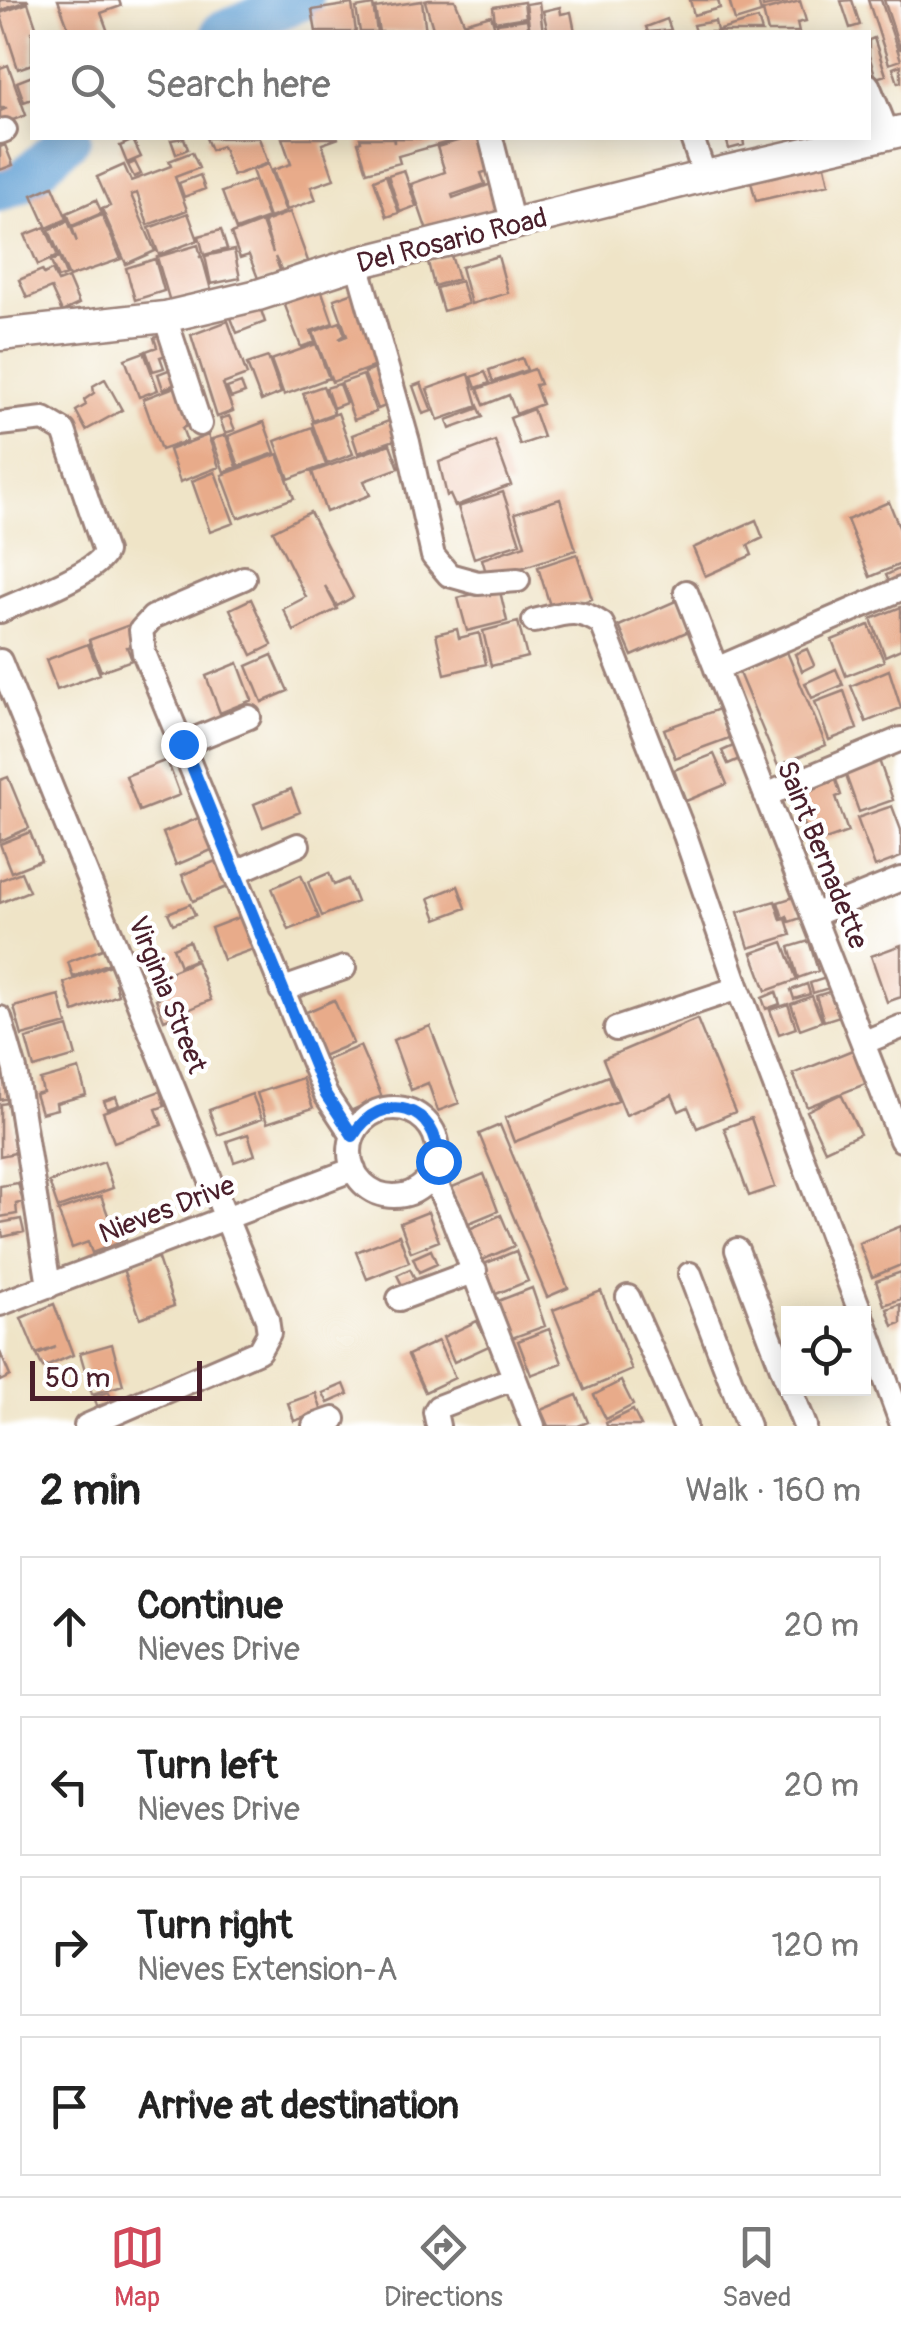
<!DOCTYPE html>
<html lang="en">
<head>
<meta charset="utf-8">
<style>
  :root { --surface:#fff; --page:#f6f6f6; --text:#222; --muted:#767676; --line:#e0e0e0; --accent:#d1495b }
  body { margin:0; font-family:Pangolin,sans-serif; background:var(--page); color:var(--text) }
  .controls { position:absolute; right:30px; bottom:30px; display:grid; overflow:hidden; border-radius:0px; box-shadow:0 5px 25px #0003 }
  .controls button { width:90px; height:90px; display:grid; place-items:center; padding:0; border:0; border-bottom:2px solid var(--line); background:var(--surface); color:var(--text); font:50px sans-serif }
  .scale { position:absolute; left:30px; bottom:25px; width:172px; box-sizing:border-box; padding-left:10px; border:5px solid #4a1f2b; border-top:0; font-size:28px; line-height:35px; white-space:nowrap; color:#4a1f2b; -webkit-text-stroke:8px #fff; paint-order:stroke }
  .stop { position:absolute; width:30px; height:30px; margin:-22px; border:8px solid #1a73e8; border-radius:50%; background:#fff }
  .stop.end { background:#1a73e8; border-color:#fff; box-shadow:0 2px 10px #0008 }
  .list { margin:0; padding:0; list-style:none }
  h2 { display:flex; justify-content:space-between; align-items:center; height:130px; margin:0; padding:0 40px; font-size:42px }
  h2 small { font-size:32px; font-weight:400; color:var(--muted) }
  .list li { display:grid; grid-template-columns:65px 1fr auto; gap:30px; align-items:center; box-sizing:border-box; height:140px; margin:0 20px 20px; padding:0 20px; border:2px solid var(--line); border-radius:0px }
  .list b { display:block; font-size:38px; white-space:nowrap }
  .list p { margin:0; font-size:32px; white-space:nowrap; color:var(--muted) }
  .list em { font-size:32px; font-style:normal; color:var(--muted) }
  .icon { flex:none; width:55px; height:55px; fill:none; stroke:currentColor; stroke-width:2; stroke-linecap:round; stroke-linejoin:round }
  .map { position:relative; flex:none; width:901px; height:1426px; overflow:hidden }
  .search { position:absolute; background:var(--surface); box-shadow:0 5px 25px #0003; left:30px; right:30px; top:30px; height:110px; display:flex; align-items:center; gap:25px; box-sizing:border-box; padding:0 35px; border-radius:0px; color:var(--muted); font-size:38px }
  .sheet { height:770px; background:var(--surface) }
  nav { display:flex; justify-content:space-around; align-items:center; box-sizing:border-box; height:140px; border-top:2px solid var(--line); background:var(--surface); font-size:28px; color:var(--muted) }
  nav a { display:grid; justify-items:center; gap:5px }
  nav .on { color:var(--accent) }
  .map>svg:first-child { display:block }
  .lines { fill:none; stroke-linecap:round; stroke-linejoin:round }
  .river { stroke:#62a0d4; stroke-width:42 }
  .building { fill:#e8ab8a }
  .minor-casing { stroke:#9c8279; stroke-width:28 }
  .major-casing { stroke:#9c8279; stroke-width:35 }
  .minor { stroke:#fff; stroke-width:22 }
  .major { stroke:#fff; stroke-width:30 }
  .route { stroke:#1a73e8; stroke-width:12 }
  .labels { text-anchor:middle; dominant-baseline:central; stroke-width:9; stroke-linejoin:round; paint-order:stroke }
  .street-label { font-size:28px; fill:#4a1f2b; stroke:#fff }
</style>
</head>
<body>
<div class="map">
<svg width="901" height="1426" viewBox="0 0 901 1426">
  <rect width="100%" height="100%" fill="#fff"/>
  <filter id="ink" filterUnits="userSpaceOnUse"><feTurbulence type="fractalNoise" baseFrequency=".01" numOctaves="2"/><feDisplacementMap in="SourceGraphic" scale="20" xChannelSelector="R" yChannelSelector="G"/><feConvolveMatrix kernelMatrix="1 2 1 2 8 2 1 2 1" color-interpolation-filters="sRGB"/></filter>
  <filter id="wash" filterUnits="userSpaceOnUse"><feTurbulence type="fractalNoise" baseFrequency=".0048" numOctaves="4" result="noise"/><feDisplacementMap in="SourceGraphic" scale="40" xChannelSelector="R" yChannelSelector="G"/><feGaussianBlur stdDeviation="2.25" result="paint"/><feColorMatrix in="noise" values="0 0 0 0 0 0 0 0 0 0 0 0 0 0 0 0 0 1.4 0 .05"/><feComposite in="paint" operator="in"/></filter>
  <g filter="url(#wash)">
    <rect width="100%" height="100%" fill="#efe4c7"/>
    <g class="lines">
      <path class="river" d="M222,32l80,-32
        M0,191l22,-10 48,-43"/>
    </g>
    <g id="blocks">
      <path class="building" d="M0,0h29l-29,11z
        M58,0h61l2,6 -20,7 7,19h-38z
        M429,0h26l13,32h-34l-9,-31z
        M690,0h28l2,8 -26,7z
        M729,0h29l3,13 -26,8z
        M762,0h24v2l-23,5z
        M852,0l8,25 -10,3 -9,-27z
        M868,0h13l20,60 -12,4z
        M884,0h17v49h-1z
        M422,1l4,31h-47l-4,-24z
        M800,1l6,20 -9,2 2,9h-31l-5,-21z
        M524,2l2,15 -31,5 -2,-15z
        M539,2l4,30h-13l-4,-28z
        M28,3l10,29h-6v32l-14,5 -18,-56z
        M352,4l4,28h-40l-4,-22z
        M373,5l4,27h-17l-4,-24z
        M560,7l1,7 10,-2 4,20h-27l-5,-21z
        M491,15l5,17h-27l-3,-10z
        M527,19l2,13h-31l-1,-9z
        M667,19l4,11 -23,2 -2,-5z
        M758,19l4,13h-67l-2,-7 22,-4 2,10z
        M874,38l12,37 -10,3 -7,-23v-15z
        M8,65l18,50 -26,10v-14l7,-3h-7v-40z
        M901,65v17l-3,1 -5,-15z
        M32,76v23l-8,3 -7,-20z
        M184,138l4,11 -12,5 -5,-14z
        M206,138h53l9,25 -35,13 -11,-30 -11,4z
        M282,138h57l-17,6 12,35 -23,8 5,13 -29,10 -14,-40 18,-6z
        M360,138h33l1,5v-5l65,1 -61,17 2,7 -33,9 -9,-30 3,-1z
        M467,138h21l4,32 -11,3 4,11 -33,11 1,3 41,-15 10,31 -74,26 -19,-56 34,-12 -8,-25z
        M726,138h17l1,7 -15,4z
        M133,140l8,17 -14,6 -7,-17z
        M5,145l8,20 -13,5v-23z
        M192,152l7,16 -24,9 12,33 -39,15 -11,-32 -6,2 24,56 -29,13 -24,-55 8,-3 -13,-29 27,-12 7,16 40,-15 -2,-5z
        M824,161l5,23 -73,17 -6,-23z
        M135,162l6,12 -7,3 -6,-12z
        M268,164l18,48 -17,6 -17,-48z
        M404,170l12,36 -16,6 -12,-37z
        M200,175l5,14 -21,8 -5,-14z
        M386,175l13,38 -12,4 -13,-37z
        M254,180l14,38 -32,12 -14,-38z
        M53,186l14,33 -20,9 -15,-33z
        M96,200l6,13 -30,13 -5,-13z
        M290,212l18,49 -26,10 -7,-14 6,16 -22,8 -10,-26 -9,3 -9,-24 31,-12 11,31 -9,-31z
        M188,213l10,27 -39,15 -10,-27z
        M102,215l19,44 -52,18 -20,-47 19,-9 9,21 -5,-15z
        M45,227l13,29 -20,9 -13,-30z
        M221,230l6,19 -23,6 -5,-19z
        M198,245l3,11 -2,1h3l9,33 -41,12 -13,-45z
        M234,250l6,28 -29,6 -6,-28z
        M451,255l7,24 -24,7 -6,-24z
        M498,256l10,37 -37,11 -10,-37z
        M59,258l7,17 -8,3 -7,-16z
        M155,259l9,32 -29,9 -9,-32z
        M42,270l2,4 8,-4 6,12 10,-4 11,26 -17,8 -11,-24 -24,10 -8,-18z
        M461,281l7,23 -25,7 -7,-23z
        M320,286l13,37 -22,8 4,11 -14,5 -17,-44z
        M359,290l25,73 -52,19 -19,-50 27,-10 5,13 -6,4 8,-3 -13,-37z
        M260,307l5,15 -28,11 -6,-15z
        M228,321l19,54 -24,9 10,27 -16,6 -26,-82z
        M165,334l7,19 -12,4 4,11 -11,3 -7,-20 11,-4 -3,-9z
        M316,344l13,34 -45,17 -13,-35z
        M144,352l14,38 -19,7 -14,-38z
        M268,357l13,36 -20,8 -14,-37z
        M522,358l5,12 -34,12 -4,-12z
        M179,366l5,15 -21,8 -5,-15z
        M382,366l13,36 -17,7 -14,-36z
        M534,369l6,15 -5,1 7,19 -26,10 -7,-19 -25,10 -6,-16z
        M485,372l5,11 -14,5 -4,-11z
        M469,374l9,32 -40,14 -11,-31z
        M363,375l13,37 -22,8 -13,-37z
        M105,379l17,31 -36,20 -10,-19 10,-6 -2,-5 10,-7 -1,-7z
        M185,383l14,38 -17,7 5,13 -26,9 -18,-51z
        M241,383l4,10 -14,5 -4,-10z
        M421,383l11,28 -9,3 -10,-28z
        M339,384l7,19 -13,5 -7,-20z
        M323,386l11,27 -21,8 -10,-28z
        M479,408l4,9 -33,12 -3,-9z
        M533,409l10,28 -23,8 -10,-27z
        M338,413l15,41 -26,10 -15,-41z
        M229,416l6,14 -10,3 -5,-14z
        M399,417l7,19 -48,17 -6,-18z
        M264,422l11,31 -36,13 -11,-30z
        M312,427l14,38 -37,14 -14,-38z
        M208,435l11,32 -39,15 -11,-32z
        M226,435l11,32 -13,5 -12,-33z
        M495,441l16,44 -56,21 -5,-11 -3,1 -8,-34z
        M390,444l9,24 -35,13 6,14 -44,17 -14,-40z
        M278,454l16,44 -56,20 -16,-43z
        M215,472l19,51 -24,9 -18,-51z
        M503,492l17,51 -46,15 -16,-51z
        M560,499l16,51 -88,29 -6,-20 43,-14 -10,-32z
        M889,502l12,30v32l-31,13 -23,-57z
        M310,512l43,85 -16,9 -12,-20 12,23 -43,22 -11,-22 23,-12 -33,-66z
        M756,520l7,18 -15,7 4,10 -47,21 -12,-28z
        M577,554l15,45 -40,13 -14,-45z
        M901,568v12l-11,4 -4,-9z
        M499,587l8,34 -40,10 -9,-33z
        M251,599l21,46 -20,10 -22,-46z
        M678,600l13,30 -59,26 -13,-30z
        M901,607v42l-16,7 -14,-37z
        M518,622l9,35 -36,9 -8,-35z
        M129,625l7,19 -9,3 5,13 -31,11 -12,-31z
        M869,625l15,36 -38,15 -14,-36z
        M457,629l2,9 20,-5 7,31 -41,10 -9,-40z
        M88,644l12,30 -43,16 -11,-30z
        M807,649l7,16 -12,6 -7,-17z
        M787,652l39,93 -48,21 -39,-93z
        M272,655l16,36 -26,11 -15,-36z
        M238,663l14,37 -32,13 -14,-37z
        M836,669l7,16 -31,13 -7,-15z
        M889,670l12,38 -35,14 -15,-36z
        M844,691l13,38 -28,11 -14,-38z
        M719,709l10,29 -54,20 -11,-29z
        M738,744l6,13 -16,7 -6,-13z
        M714,754l13,30 -41,17 -12,-31z
        M167,760l13,35 -41,16 -13,-35z
        M879,760l14,40 -34,12 -14,-39z
        M8,777l21,51 -29,13v-61z
        M836,780l5,15 -5,2 12,35 -37,13 -18,-49z
        M291,789l9,23 -37,15 -9,-23z
        M892,806l9,24v27l-26,10 -18,-49z
        M208,814l13,32 -45,19 -13,-32z
        M30,832l11,28 -30,12 -11,-28z
        M223,858l11,26 -41,17 -11,-26z
        M21,872l8,19 -29,12v-23z
        M329,873l5,12 14,-6 9,23 -35,14 -14,-34z
        M301,875l18,43 -30,12 -17,-42z
        M458,886l8,22 -29,11 -8,-21z
        M794,897l7,21 -12,4 -2,-6 -4,2 -5,-16z
        M775,901l6,19 5,-1 5,16 -42,13 -11,-36z
        M190,904l5,11 -22,9 -5,-11z
        M250,913l12,33 -39,14 -12,-32z
        M189,941l7,18 -16,7 -7,-18z
        M809,941l9,30 -20,7 -9,-31z
        M783,942l14,38 -31,11 -14,-38z
        M901,945v52l-14,5 -16,-46z
        M105,948l5,15 -37,14 -5,-15z
        M196,961l15,39 -47,20 -8,-21 9,-4 -7,-18z
        M115,963l7,18 -7,3 3,11 -44,17 -10,-29z
        M826,978l3,10 -16,5 -3,-10z
        M807,984l3,10 -16,5 -3,-9z
        M835,990l8,25 -19,6 -8,-25z
        M776,992l4,12 -14,5 -4,-11z
        M59,995l8,29 -45,12 -8,-29z
        M812,996l10,25 -22,8 -9,-25z
        M334,1000l19,43 -33,14 -18,-43z
        M788,1004l8,24 -17,6 -9,-24z
        M697,1019l38,93 -38,16 -9,-21 -9,4 -7,-16 -46,20 -23,-56z
        M430,1026l29,77 -21,8 -10,-28 -17,7 -18,-50z
        M68,1027l8,29 -42,12 -8,-29z
        M360,1046l22,51 -36,16 -22,-52z
        M860,1047l13,34 -66,26 -14,-33z
        M2,1061l7,37 -9,2v-38z
        M79,1069l7,26 -30,8 1,6 -16,4 -6,-19 8,-2 -3,-12z
        M608,1076l10,25 -104,41 -9,-24z
        M302,1078l11,30 -46,15 -10,-30z
        M160,1091l5,15 -9,3 6,16 -48,17 -11,-30z
        M252,1094l10,25 -44,16 -9,-25z
        M841,1094l19,40 -35,16 -18,-39z
        M116,1097l3,8 -12,4 -3,-8z
        M8,1103l7,50 -15,3v-52z
        M751,1118l24,69 -26,9 -25,-68z
        M500,1125l68,163 -21,9 -68,-163z
        M248,1134l7,21 -21,7 -7,-21z
        M104,1162l9,26 -55,20 -9,-26z
        M484,1174l14,37 -34,14 -14,-37z
        M18,1183l5,19 -7,2 1,10 -17,3v-31z
        M101,1196l8,22 8,-3 9,25 -34,13 -4,-11 -16,6 -14,-37z
        M428,1212l11,29 -28,11 -11,-29z
        M501,1215l13,31 -34,15 -13,-31z
        M21,1219l3,13 -21,5 -3,-14z
        M901,1226v39l-29,12 -13,-34z
        M399,1235l10,27 -42,17 -11,-27z
        M431,1250l6,14 -18,8 -6,-14z
        M516,1251l12,30 -37,15 -12,-30z
        M157,1256l17,50 -34,12 -17,-49z
        M410,1269l6,12 -13,6 -6,-12z
        M901,1272v27l-17,6 -8,-24z
        M532,1288l13,38 -33,12 -14,-37z
        M601,1291l31,79 -47,20 -32,-80z
        M54,1304l19,51 -30,13 -6,-13 19,-8 -20,7 -15,-36z
        M901,1304v19l-8,3 -6,-17z
        M477,1321l12,25 -35,16 -11,-25z
        M549,1329l13,34 -31,12 -13,-34z
        M438,1341l17,37 -30,14 -17,-37z
        M112,1344l11,41 -31,9 -12,-41z
        M0,1352l10,24 -10,5z
        M621,1381l12,24 -27,14 -12,-24z
        M344,1384l4,10 -20,9 -5,-10z
        M109,1392l3,10 -15,4 -3,-10z
        M316,1393l6,19 -28,9 -6,-18z
        M577,1395l11,27 -10,4h-30l-7,-16z
        M633,1410l8,16h-34l-1,-3z"/>
    </g>
  </g>
  <g filter="url(#ink)">
    <use href="#blocks" fill-opacity="0" stroke="#9c8279" stroke-width="2.5"/>
    <g class="lines">
      <defs>
        <path id="minor" d="M868,85l20,50
          M0,132l5,-2
          M491,138l22,87
          M692,138l13,38
          M357,263l51,179 25,114 16,19 29,8 40,-3
          M165,317l35,107
          M0,424l44,-5 20,12 41,121c-7,21 -82,48 -105,59
          M244,578l-91,39 -12,13 3,23 182,442 27,41
          M686,592l215,548
          M534,621c29,-7 42,-15 68,3l83,211 53,153
          M0,661l267,658 2,14 -10,18 -173,75
          M716,669l185,-80
          M183,744l66,-27
          M766,795l135,-56
          M234,873l64,-28
          M813,915l88,-36
          M281,990l63,-22
          M0,1018l15,52 34,216
          M616,1029l122,-41 123,326
          M865,1042l36,-15
          M350 1152a44 44 0 1 1 88 0a44 44 0 1 1-88 0Z
          M432,1175l20,41 81,210
          M737,1250l51,134
          M690,1274l58,152
          M628,1297l57,129
          M399,1299l76,-28
          M0,1304l354,-135
          M864,1321l37,101
          M790,1388l15,38
          M314,1426l20,-7
          M438,1426l-3,-14 3,-5 76,-29"/>
        <path id="major" d="M0,335l165,-18 93,-22 99,-32 348,-87 196,-45"/>
      </defs>
      <use href="#minor" class="minor-casing"/>
      <use href="#major" class="major-casing"/>
      <use href="#minor" class="minor"/>
      <use href="#major" class="major"/>
    </g>
  </g>
  <g class="lines" filter="url(#ink)">
    <path class="route" d="M183,744l143,351 27,41c28,-48 87,-30 85,25"/>
  </g>
  <g class="labels">
    <g class="street-label">
      <text transform="translate(452 241) rotate(-14)">Del Rosario Road</text>
      <text transform="translate(822 855) rotate(68)">Saint Bernadette</text>
      <text transform="translate(167 995) rotate(68)">Virginia Street</text>
      <text transform="translate(167 1210) rotate(-21)">Nieves Drive</text>
    </g>
  </g>
</svg>
<div class="controls">
<button><svg class="icon" aria-label="locate" viewBox="0 0 24 24"><circle cx="12" cy="12" r="6"/><path d="M12 2v4M12 18v4M2 12h4M18 12h4"/></svg></button>
</div>
<div class="scale">50 m</div>
<div class="stop" style="left:438px;top:1161px"></div>
<div class="stop end" style="left:183px;top:744px"></div>
<div class="search"><svg class="icon" aria-label="search" viewBox="0 0 24 24"><circle cx="10" cy="10" r="6"/><path d="M15 15l6 6"/></svg>Search here</div>
</div>
<section class="sheet">
<h2>2 min<small>Walk · 160 m</small></h2>
<ul class="list">
<li><svg class="icon" aria-label="ahead" viewBox="0 0 24 24"><path d="M12 20V5M6 11l6-6 6 6"/></svg><div><b>Continue</b><p>Nieves Drive</p></div><em>20 m</em></li>
<li><svg class="icon" aria-label="left" viewBox="0 0 24 24"><path d="M17 20v-9H6M10 6l-5 5 5 5"/></svg><div><b>Turn left</b><p>Nieves Drive</p></div><em>20 m</em></li>
<li><svg class="icon" aria-label="right" viewBox="0 0 24 24"><path d="M7 20v-9h11M14 6l5 5-5 5"/></svg><div><b>Turn right</b><p>Nieves Extension-A</p></div><em>120 m</em></li>
<li><svg class="icon" aria-label="arrive" viewBox="0 0 24 24"><path d="M6 21V4h12l-3 4 3 4H6"/></svg><div><b>Arrive at destination</b></div></li>
</ul>
</section>
<nav>
<a class="on"><svg class="icon" aria-label="map" viewBox="0 0 24 24"><path d="M3 6l6-2 6 2 6-2v14l-6 2-6-2-6 2zM9 4v14M15 6v14"/></svg>Map</a>
<a><svg class="icon" aria-label="directions" viewBox="0 0 24 24"><path d="M12 3l9 9-9 9-9-9zM9 14v-3h6M13 9l2 2-2 2"/></svg>Directions</a>
<a><svg class="icon" aria-label="saved" viewBox="0 0 24 24"><path d="M7 4h10v16l-5-4-5 4z"/></svg>Saved</a>
</nav>
</body>
</html>
